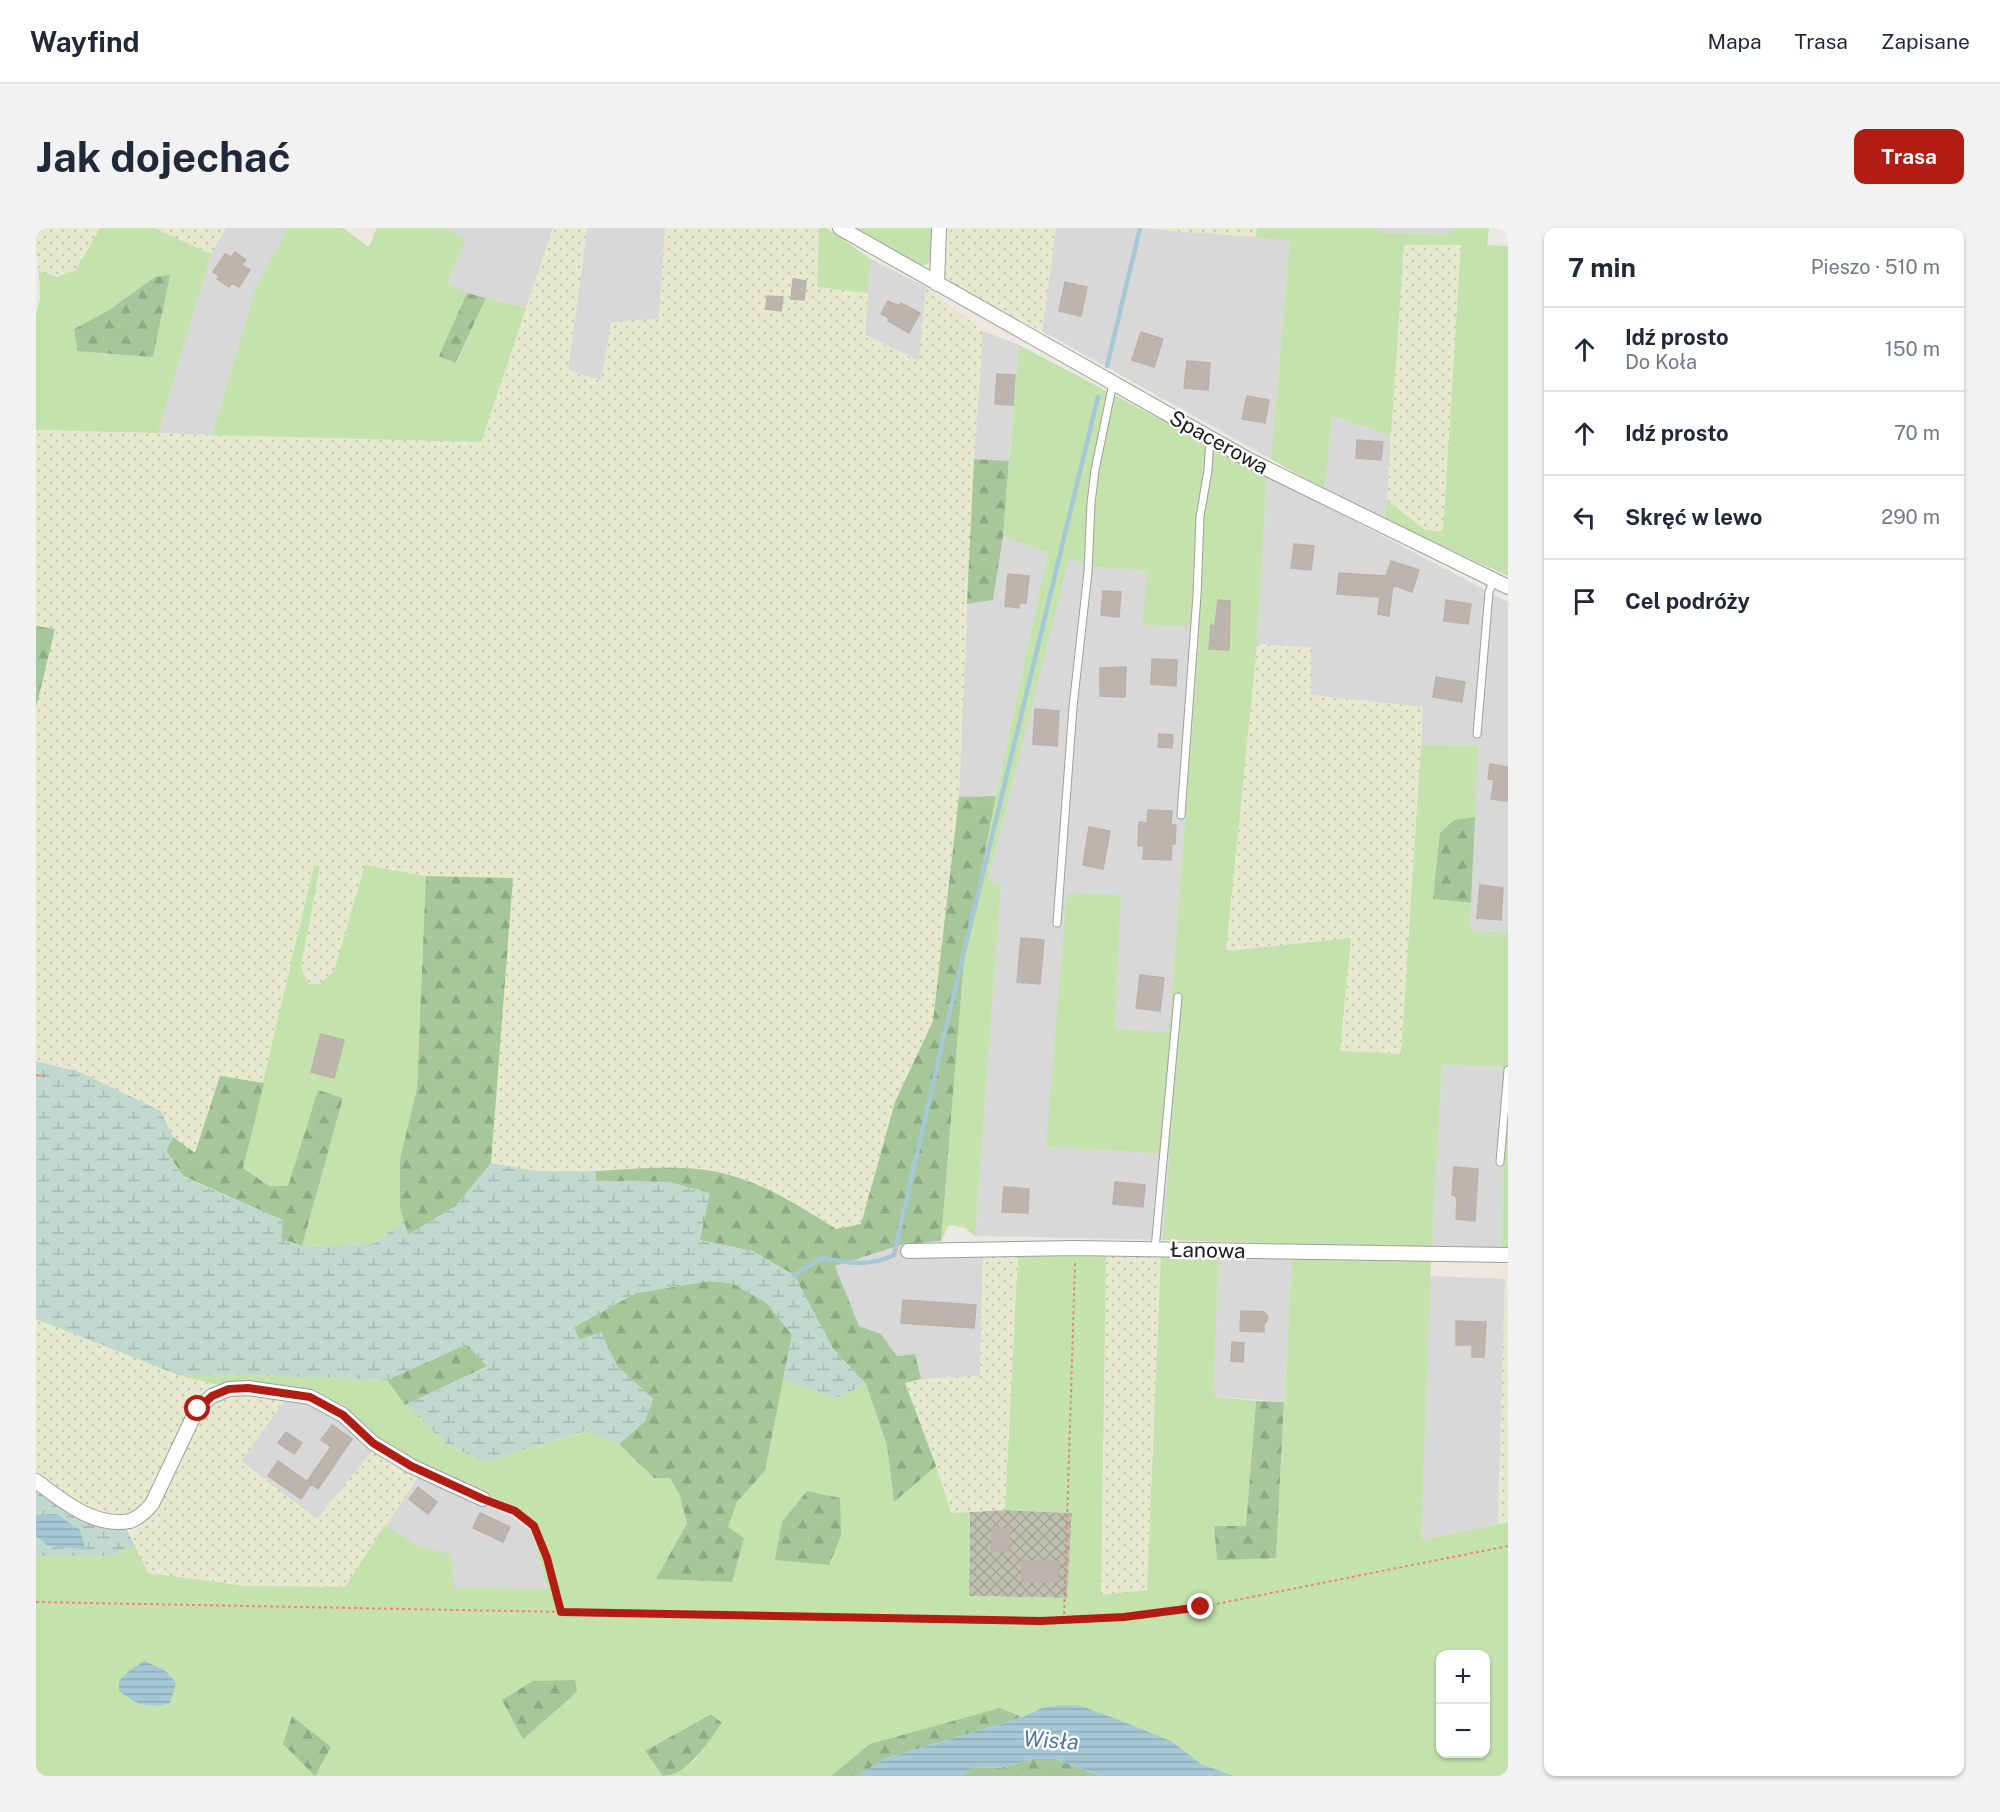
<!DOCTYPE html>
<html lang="pl">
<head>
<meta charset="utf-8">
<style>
  :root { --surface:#fff; --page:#f2f2f3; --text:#1f2937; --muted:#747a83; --line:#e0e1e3; --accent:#b31c13 }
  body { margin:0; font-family:"Public Sans",sans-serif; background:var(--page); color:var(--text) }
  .controls { position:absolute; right:18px; bottom:18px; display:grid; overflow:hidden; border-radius:12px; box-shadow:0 2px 4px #0004 }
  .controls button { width:54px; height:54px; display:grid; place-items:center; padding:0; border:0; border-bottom:2px solid var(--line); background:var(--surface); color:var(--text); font:30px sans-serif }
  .stop { position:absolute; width:18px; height:18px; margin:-14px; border:4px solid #b31c13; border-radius:50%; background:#fff }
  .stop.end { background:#b31c13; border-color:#fff; box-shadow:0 2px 6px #0008 }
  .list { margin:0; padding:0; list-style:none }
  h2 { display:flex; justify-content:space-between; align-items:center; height:78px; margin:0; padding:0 24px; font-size:26px }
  h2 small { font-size:20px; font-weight:400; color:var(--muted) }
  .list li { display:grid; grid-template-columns:39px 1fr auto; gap:18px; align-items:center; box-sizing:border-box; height:84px; padding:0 24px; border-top:2px solid var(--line) }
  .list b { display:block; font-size:22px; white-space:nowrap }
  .list p { margin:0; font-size:20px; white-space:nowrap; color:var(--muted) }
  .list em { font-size:20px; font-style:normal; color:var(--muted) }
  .icon { flex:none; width:33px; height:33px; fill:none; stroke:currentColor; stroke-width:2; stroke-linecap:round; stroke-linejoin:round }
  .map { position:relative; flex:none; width:1472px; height:1548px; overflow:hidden; border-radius:12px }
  header { display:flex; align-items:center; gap:36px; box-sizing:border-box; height:84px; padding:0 30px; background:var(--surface); border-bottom:2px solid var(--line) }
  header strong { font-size:28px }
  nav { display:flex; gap:33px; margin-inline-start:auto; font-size:21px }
  .intro { display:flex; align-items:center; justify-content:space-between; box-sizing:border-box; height:144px; padding:0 36px }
  h1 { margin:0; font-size:42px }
  .button { padding:15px 27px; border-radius:12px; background:var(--accent); color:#fff; font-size:21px; font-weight:700 }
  main { display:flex; gap:36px; padding:0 36px }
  aside { flex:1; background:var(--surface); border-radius:12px; box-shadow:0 2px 4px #0004 }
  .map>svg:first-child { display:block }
  .residential { fill:#d9d8d8 }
  .construction { fill:url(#construction-cross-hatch) }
  .farmland { fill:url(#farmland-dots) }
  .grass { fill:#c3e2ac; fill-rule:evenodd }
  .forest { fill:url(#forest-firs) }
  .wetland { fill:url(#wetland-marsh) }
  .water { fill:url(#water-rules) }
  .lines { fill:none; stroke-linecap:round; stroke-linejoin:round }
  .stream { stroke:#a6c8d5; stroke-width:4.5 }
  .building { fill:#bcb5af; stroke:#bcb1a6; stroke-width:1.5 }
  .service-casing { stroke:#9f9f9f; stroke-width:9 }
  .minor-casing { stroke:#9f9f9f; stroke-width:16 }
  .path { stroke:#eb8673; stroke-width:2; stroke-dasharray:3 3; stroke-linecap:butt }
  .service { stroke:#fff; stroke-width:7 }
  .minor { stroke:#fff; stroke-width:14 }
  .route { stroke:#b31c13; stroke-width:8 }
  .labels { text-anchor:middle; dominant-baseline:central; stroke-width:4.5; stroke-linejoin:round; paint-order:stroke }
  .street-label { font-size:21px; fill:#1b1b1b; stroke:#fff }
  .water-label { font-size:22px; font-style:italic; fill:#5275a0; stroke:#fff }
</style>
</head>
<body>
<header>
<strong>Wayfind</strong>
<nav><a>Mapa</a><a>Trasa</a><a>Zapisane</a></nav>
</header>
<div class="intro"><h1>Jak dojechać</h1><a class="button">Trasa</a></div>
<main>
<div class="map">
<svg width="1472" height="1548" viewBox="0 0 1472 1548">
  <defs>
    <pattern id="construction-cross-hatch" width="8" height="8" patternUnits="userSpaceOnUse" patternTransform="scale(1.5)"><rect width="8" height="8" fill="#bebfae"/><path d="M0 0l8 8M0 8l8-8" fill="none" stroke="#a3a495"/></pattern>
    <pattern id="farmland-dots" width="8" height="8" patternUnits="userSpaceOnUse" patternTransform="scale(1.5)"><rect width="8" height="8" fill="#e6e9ce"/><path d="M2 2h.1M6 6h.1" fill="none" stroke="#c5c7b0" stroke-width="1.8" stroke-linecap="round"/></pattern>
    <pattern id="forest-firs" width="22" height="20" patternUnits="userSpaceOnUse" patternTransform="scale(1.5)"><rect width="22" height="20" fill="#a5c79a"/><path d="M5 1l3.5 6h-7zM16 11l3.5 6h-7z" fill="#8daa84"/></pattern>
    <pattern id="wetland-marsh" width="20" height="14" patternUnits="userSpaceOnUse" patternTransform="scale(1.5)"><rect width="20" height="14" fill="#c0d8ce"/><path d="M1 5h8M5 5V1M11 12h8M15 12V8" fill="none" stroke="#a4b9b0"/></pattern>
    <pattern id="water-rules" width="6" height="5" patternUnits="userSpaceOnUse" patternTransform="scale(1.5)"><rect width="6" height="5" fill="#a6c8d5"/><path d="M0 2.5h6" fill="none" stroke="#8eabb6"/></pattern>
  </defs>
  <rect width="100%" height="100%" fill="#ece9e2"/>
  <path class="residential" d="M190,0h62l-32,59 -44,148 -54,-2 53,-179z
    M408,0h109l-27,80 -59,-15 -20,-10 19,-44z
    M551,0h78l-6,91 -57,62 -34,-11z
    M1020,0h86l148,11 -19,220 -229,-128z
    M1341,0h79l-9,7 -71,-3z
    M835,31l55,28 -6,74 -55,-26z
    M947,103l36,14 -10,116 -35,-2z
    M1296,188l59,19 -4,65 -3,19 -59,-29z
    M1231,247l241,127v331l-38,-3 7,-184 -56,-1 2,-38 -113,-12 -53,-51z
    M967,309l45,15 -52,244 -37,1 8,-193 26,-4z
    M1032,330l28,9 52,4 52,55 -31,407 -54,-3 6,-135 -75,252 125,7 -8,86 -188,-4 26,-351 -13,-4z
    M1406,837l62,2 -2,183 -70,-2z
    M868,1016l79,10 -3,122 -59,3 -6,-25 -18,2 -16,-22 -22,-8 -24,-60z
    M1183,1028l73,2 -8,144 -71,-6z
    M1394,1048l75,3 -7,245 -77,16z
    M250,1170l28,7 29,15 30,30 -56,70 -76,-59z
    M382,1249l94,40 21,16 15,56 -94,-1 -3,-34 -32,-8 -34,-21z"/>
  <path class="construction" d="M969,1282l67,3 -5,85 -98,-2 1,-84z"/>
  <path class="farmland" d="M0,0h64l-24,42 -19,7 -18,-6 -1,-15 -2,-1z
    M118,0h72l-15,26z
    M517,0h34l-19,142 33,11 10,-59 48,-3 6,-91h154l-2,59 51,6 -3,42 54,26 7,-74 57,44 -9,128 -15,338 -26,224 -38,81 -34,122 -25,5 -48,-31 -111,-30 -140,3 -46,-8 21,-285 -86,-2 -61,-11 -31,106 -14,13h-12l-7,-17 19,-101 -6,-1 -50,218 -44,-7 -25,77 -22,-16 -12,-26 -70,-34 -34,-12 -21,-4v-353l19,-79 -19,-3v-196l444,12z
    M907,0h113l-14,103 -87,-44 -13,-17z
    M1125,0h96l-2,9 -95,-7z
    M1426,16l-19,288 -18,-2 -38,-30 4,-65 13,-190z
    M1221,416l54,3v48l112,12 -22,347 -62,-3 -113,-100z
    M947,1026l35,1 -13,255 -54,3 -15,-47 -32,-83 17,-4 59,-3z
    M1070,1027l55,1 -14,335 -46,4z
    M1471,1036l1,258 -10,2 7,-244z
    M0,1091l142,56 40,10 -24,18 -46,97 -21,16 -31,-1 -60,-40z
    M199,1165l51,5 -45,63 76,58 56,-69 45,27 -72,110 -99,-1 -99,-13 -17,-37 26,-30 44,-91 25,-20z"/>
  <path class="grass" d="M64,0h54l57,26 -53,179 -122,-3v-115l4,-17 -1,-27 18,6 19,-7zM134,48l-93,75 -3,-22 35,-19 46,-33z
    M252,0h55l26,19 8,-19h67l22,11 -19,44 20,10 -27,63 17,7 29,-65 40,10 -45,134 -269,-7 44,-148z
    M783,0h7l45,31 -3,34 -51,-6z
    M810,0h88l-1,28 -7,9h-12z
    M1221,0h120v4l70,3 9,-7h33l-2,17 21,1v330l-124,-57 3,-19 38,30 18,2 18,-287h-57l-13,190 -59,-19 -7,74 -54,-31 19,-219 -35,-3z
    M983,117l248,130 -10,169 -31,307 125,-13 -11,113 61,3 20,-309 57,1 -3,71 -21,3 -21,79 38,4 -1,27 38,3v317h-6l2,-183 -62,-2 -10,183 -269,-8 7,-86 -124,-7 21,-254 54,2 -6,134 54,3 31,-406 -58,-1 6,-54 -52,-4 -27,-9 -81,322 13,5 -26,351 -10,-8 -16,-3 -8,16 23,-281 32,-164 52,-244 -45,-15z
    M278,637l6,1 -19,101 7,17h12l14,-13 31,-106 61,11 -9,212 -17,71v49l4,13 -32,23 -70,2 41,-148 -25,-7 -30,95h-19l-26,-18z
    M982,1027h88l-5,340 46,-5 14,-334h58l-6,140 43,5 -10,125h-32l3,34 59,-3 16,-299 139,2 -10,280 87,-18v254h-274l-33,-12 -28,-22 -129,-35 -21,10 -23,-9 -169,68h-163l26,-15 28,-37 -11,-10 -66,37 18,25h-627v-220h76l23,-10 13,27 98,13 99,1 40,-62 34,21 32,8 3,33 94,2 -15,-56 -15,-25 -98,-42 -41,-27 -30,-26 -28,-18 -69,-13 -34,3 -40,-10h71l138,5 18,25 43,40 37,17 101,-31 33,13 35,34h16l10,18 7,27 -31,56 76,3 -4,-55 9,-25 28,-31 18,-91 54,18 29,-14 21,62 7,55 42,-35 15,47 19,-1 -1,84 98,2 5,-85 -67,-3zM1404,1426h46v100h-46z"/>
  <path class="forest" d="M134,47l-17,82 -76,-6 -3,-22 35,-19 46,-33z
    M431,65l19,5 -30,65 -17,-7z
    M938,231l35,2 -6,76 -10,63 -26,4z
    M0,398l19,3 -19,79z
    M960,568l-32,164 -23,281 -37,3 -69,22 24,60 22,8 16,22 18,-2 6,25 -16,4 31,83 -42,36 -7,-56 -21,-62 -33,-35 -39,-74 -42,-24 -52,-11 -30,-58 -74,-1 -1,-10c41,-2 95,-8 134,4 40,11 72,32 107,54l25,-5 34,-122 38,-81 26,-224z
    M1439,589l-4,86 -38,-4 7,-66 14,-13z
    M390,648l87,2 -22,285 -35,43 -48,29 -8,-27v-49l17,-71z
    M184,848l44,7 -21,85 26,18h19l30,-96 25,8 -41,148 -21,-7 1,-19 -99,-44 -17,-25 7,-14 22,16z
    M672,1053l24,2 35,20 25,32 -27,136 -28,31 -9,25 16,11 -12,44 -76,-3 31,-56 -7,-27 -10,-18h-16l-35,-34 26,-23 8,-22 -36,-33 -16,-33 -22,7 -5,-13 62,-34z
    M431,1116l21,22 -83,39 -18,-25z
    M1220,1173l28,1 -8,156 -59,2 -3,-34h32z
    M771,1263l33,7 1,38 -12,29 -54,-5 7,-38z
    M539,1452l2,12 -54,47 -21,-39 31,-19z
    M964,1480l23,9 -139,42 -27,17h-26l39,-32z
    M675,1486l11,9c-13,18 -35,53 -59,53l-18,-25z
    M256,1488l39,31 -16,29 -32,-32z
    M998,1531h22l44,17h-139l14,-9 25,1z"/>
  <path class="wetland" d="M0,833l44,11 81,39 12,26 -7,14 17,26 100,43 -2,19 21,7 70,-2 32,-23 4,14 48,-29 35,-43 46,8h58l1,10 74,1 40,11 -10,47 52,11 42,24 39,74 33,35 -29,14 -54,-18 9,-45 -25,-32 -35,-20 -24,-2 -72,12 -62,34 5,13 22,-8 16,34 36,33 -8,22 -26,23 -34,-13 -100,31 -37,-17 -43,-40 82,-38 -20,-23 -80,36 -138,-5h-71l-142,-56z
    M0,1262l59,35 31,3 9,18 -23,10h-76v-20l11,9 -9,-29 -2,-1z"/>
  <path class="water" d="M20,1286l24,16 6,20 -39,-5 -11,-9v-21z
    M108,1433l21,9 11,13 -6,20c-24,6 -32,2 -51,-12v-10l11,-11z
    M1027,1477l18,1 36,13 56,23 28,22 33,12h-134l-44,-17h-22l-34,9 -25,-1 -14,9h-104l27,-17 139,-42 21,-10z"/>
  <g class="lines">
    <path class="stream" d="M1071,138l33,-138
      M758,1047l28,-17c25,5 48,9 72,-3l50,-220 154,-638"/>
  </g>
  <path class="building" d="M199,24l11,8 -4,5 8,5 -11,17 -7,-4 -3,4 -12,-8 2,-3 -6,-4 12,-18 6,3z
    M757,51l13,2 -2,19 -13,-1z
    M1029,54l22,5 -6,29 -22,-5z
    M731,68l16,1 -2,14 -15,-2z
    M852,73l11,5 2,-3 19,10 -11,20 -21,-12 1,-3 -8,-4z
    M1105,104l22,7 -9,28 -22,-7z
    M1151,133l23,2 -2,27 -24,-2z
    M961,146l18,1 -2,30 -18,-1z
    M1211,168l22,4 -4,23 -23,-4z
    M1321,212l26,2 -2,18 -25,-2z
    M1258,316l20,2 -3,24 -20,-2z
    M1355,333l28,9 -7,22 -19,-7 -4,31 -11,-2 2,-17 -43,-3 2,-21 47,3z
    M972,346l21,2 -3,27h-7v5l-14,-2z
    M1067,363l18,1 -2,25 -18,-2z
    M1182,372l12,1 -1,49 -20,-1 2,-24 4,1z
    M1410,372l25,4 -3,20 -24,-3z
    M1116,431l25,1 -1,26 -25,-2z
    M1090,439l-1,30 -25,-1v-28z
    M1400,449l29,5 -3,20 -29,-5z
    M999,481l24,2 -2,35 -24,-2z
    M1123,506l14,1 -1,13 -14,-1z
    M1454,536l18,3v34l-17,-2 3,-19 -6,-1z
    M1112,582l24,1 -1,14h5l-1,19h-3l-1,16 -28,-1 1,-13h-6l1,-24 8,1z
    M1053,599l21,4 -7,38 -20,-4z
    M1444,657l23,3 -2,32 -24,-2z
    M985,710l23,2 -4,44 -23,-2z
    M1104,747l24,3 -4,33 -24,-3z
    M285,806l23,6 -10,38 -23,-6z
    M1418,939l24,2 -3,52 -19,-2 1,-18 -1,-5 -4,-1z
    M1079,954l30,3 -2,22 -30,-3z
    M968,959l25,2 -1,24 -26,-1z
    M867,1072l73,5 -2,23 -73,-5z
    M1205,1083l23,1 4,5 -1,4 -3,3v8l-24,-1z
    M1420,1093l30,1 -2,35h-12v-12h-16z
    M1196,1114l12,1 -1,19 -12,-1z
    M296,1197l20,14 -34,50 -7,-5 -10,15 -33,-23 10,-15 33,23 -4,-3 24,-34 -10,-7z
    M250,1204l16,11 -8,11 -16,-11z
    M382,1259l19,15 -9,12 -19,-15z
    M444,1285l30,14 -7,15 -30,-14z
    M956,1300h17l-1,23h-16z
    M986,1333h37l-1,20h-36z"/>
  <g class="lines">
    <defs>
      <path id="service" d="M1441,506l12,-142 5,-13
        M1145,587l16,-220 3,-78 8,-47 2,-32
        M1021,695l16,-216 15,-135 3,-69 4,-33 18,-87
        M1464,934l8,-92
        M1119,1021l23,-252"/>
      <path id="minor" d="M804,0l409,232 259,127
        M901,56l2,-56
        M872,1023l167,-3 433,7
        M0,1253c26,19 58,47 94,40 9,-3 16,-10 22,-17l45,-95 15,-13 17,-7 19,-1 62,9 33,18 30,28 38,23 72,33"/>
    </defs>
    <use href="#service" class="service-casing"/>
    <use href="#minor" class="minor-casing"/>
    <path class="path" d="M0,847l12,2
      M460,1276c13,5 31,11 39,24 15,24 19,57 26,84
      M0,1374l1005,19 83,-4 77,-10 307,-61
      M1028,1392l11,-357"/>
    <use href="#service" class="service"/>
    <use href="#minor" class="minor"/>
  </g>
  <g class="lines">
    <path class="route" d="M162,1181l14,-13 17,-7 19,-1 62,9 33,18 30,28 38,23 72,33 32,12 19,15 13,32 14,54 480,9 83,-4 77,-10"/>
  </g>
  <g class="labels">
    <g class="street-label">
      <text transform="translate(1183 214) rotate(29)">Spacerowa</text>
      <text transform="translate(1172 1022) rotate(1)">Łanowa</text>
    </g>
    <g class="water-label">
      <text transform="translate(1015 1512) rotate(4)">Wisła</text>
    </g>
  </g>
</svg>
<div class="controls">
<button>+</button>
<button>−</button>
</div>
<div class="stop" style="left:162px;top:1181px"></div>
<div class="stop end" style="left:1165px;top:1379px"></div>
</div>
<aside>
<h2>7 min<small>Pieszo · 510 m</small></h2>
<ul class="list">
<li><svg class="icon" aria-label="ahead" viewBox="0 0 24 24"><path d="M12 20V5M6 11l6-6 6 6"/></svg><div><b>Idź prosto</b><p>Do Koła</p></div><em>150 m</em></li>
<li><svg class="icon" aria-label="ahead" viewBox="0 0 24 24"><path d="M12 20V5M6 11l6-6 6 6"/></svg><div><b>Idź prosto</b></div><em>70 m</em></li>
<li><svg class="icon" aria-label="left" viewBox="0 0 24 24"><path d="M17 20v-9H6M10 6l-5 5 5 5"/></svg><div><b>Skręć w lewo</b></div><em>290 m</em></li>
<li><svg class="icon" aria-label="arrive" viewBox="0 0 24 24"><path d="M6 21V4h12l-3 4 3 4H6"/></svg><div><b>Cel podróży</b></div></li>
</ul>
</aside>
</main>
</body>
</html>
